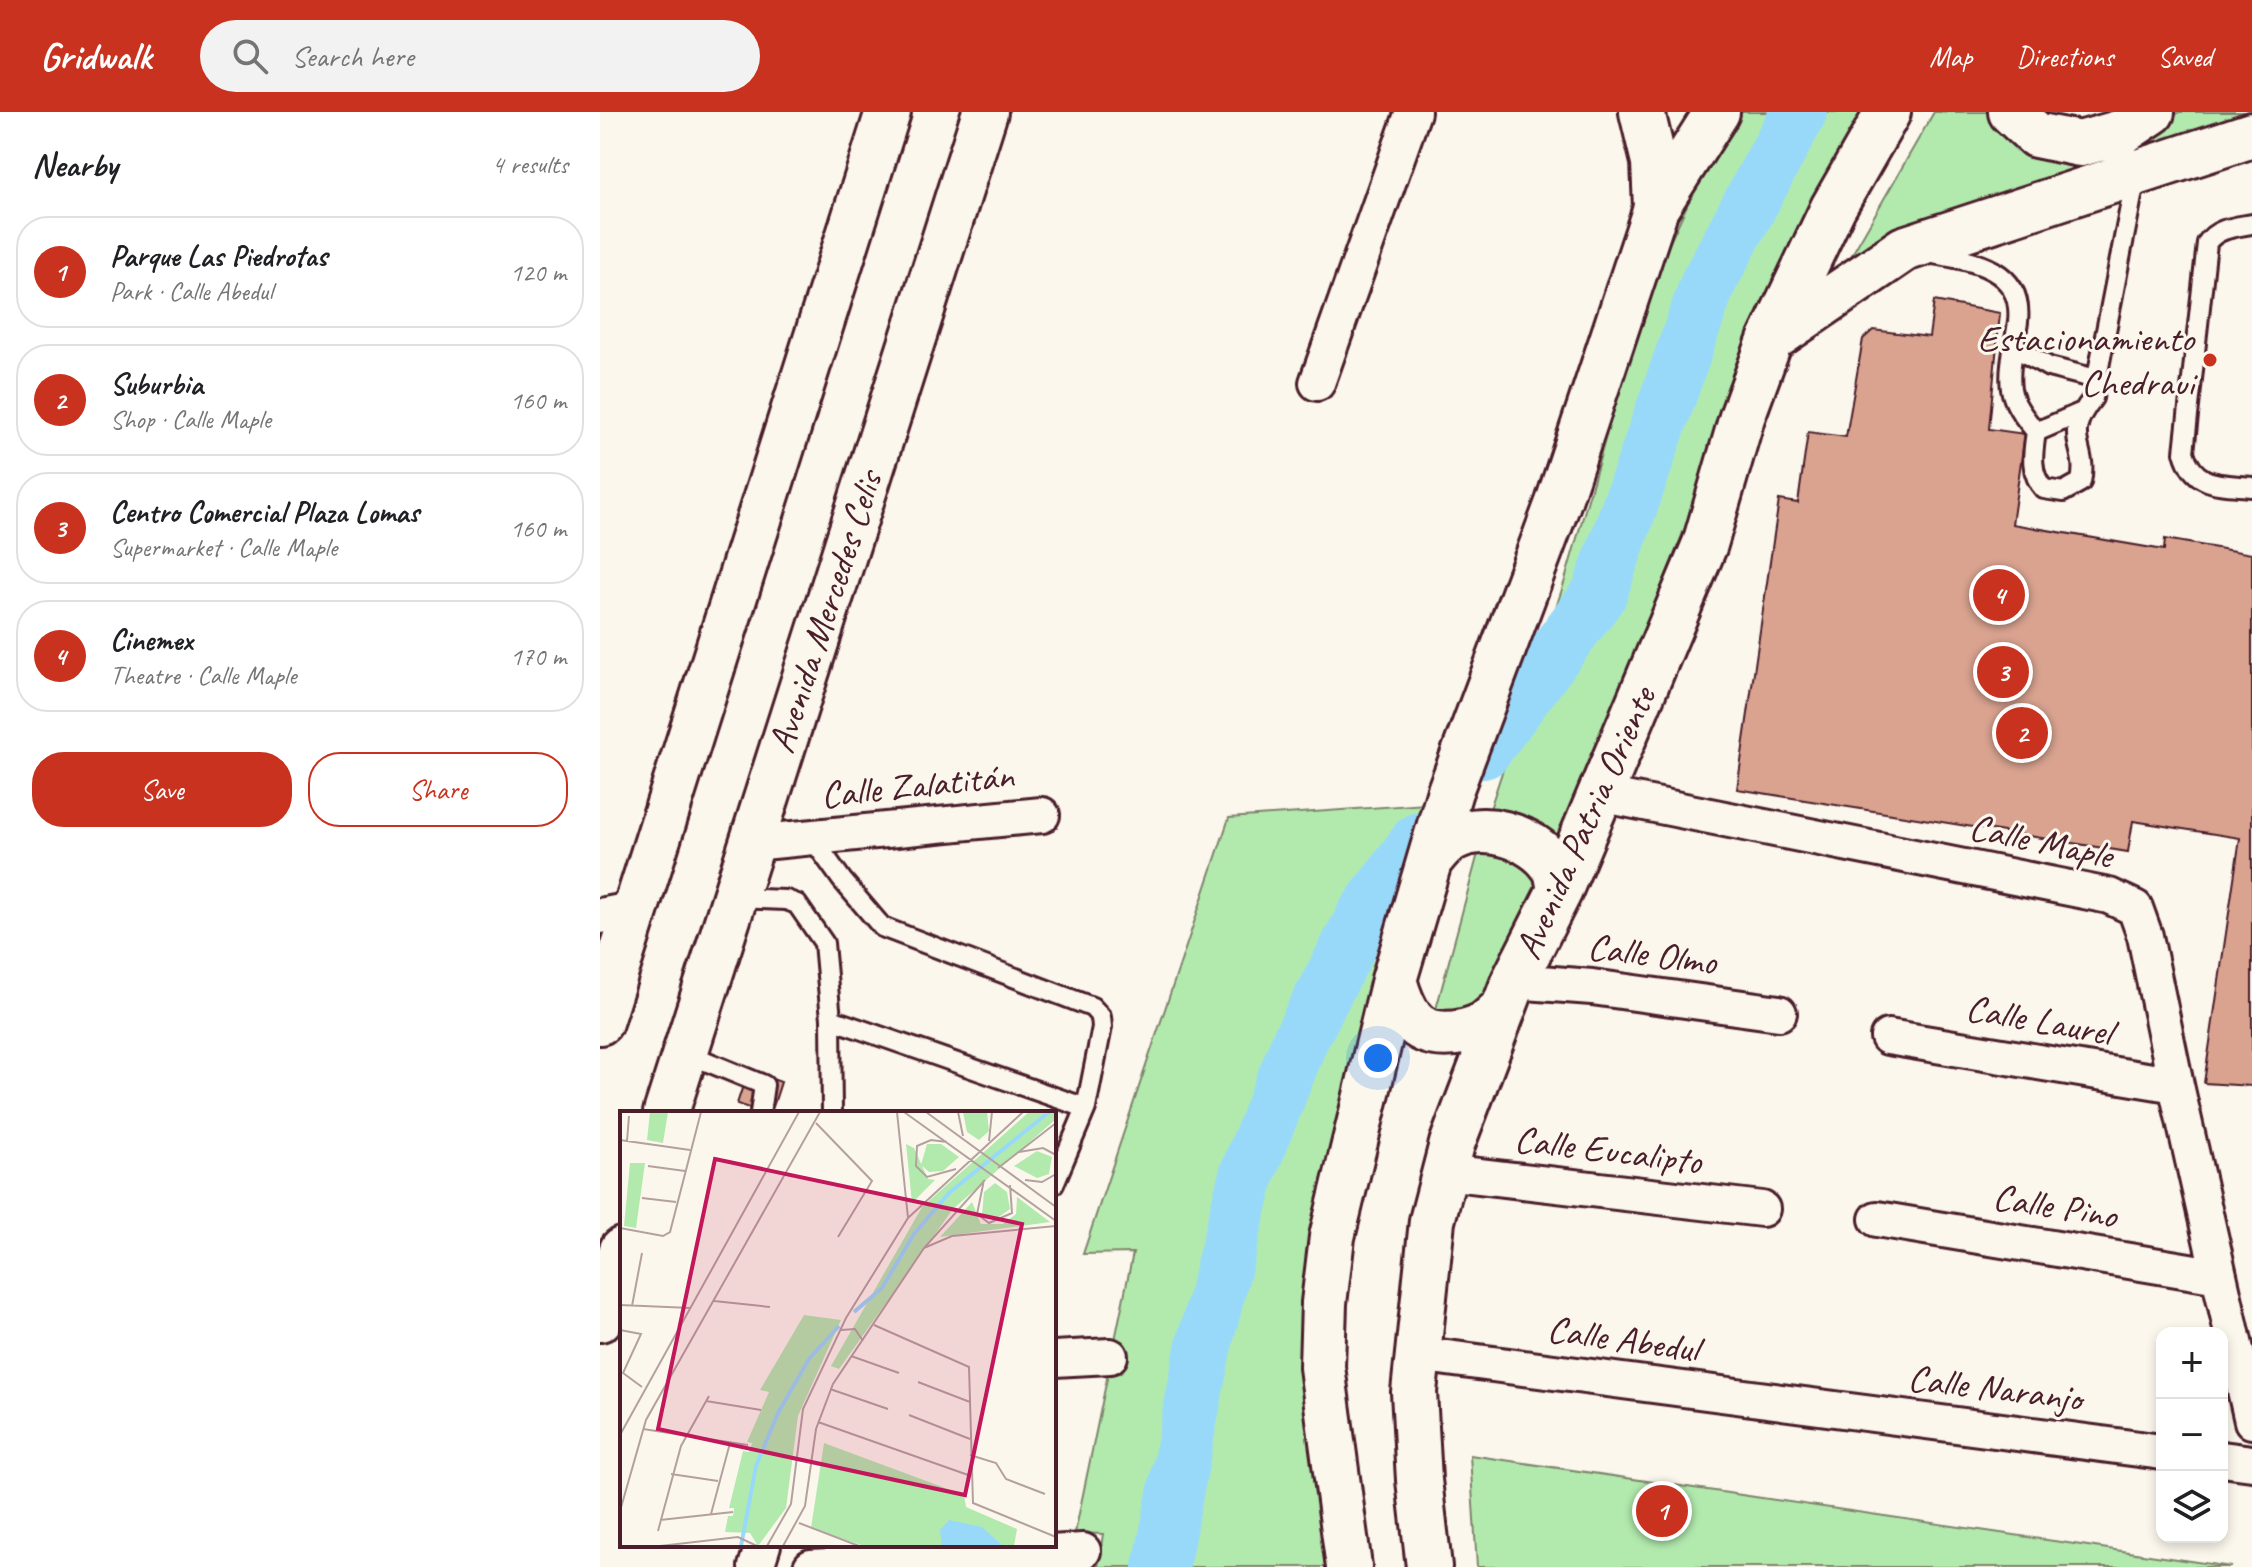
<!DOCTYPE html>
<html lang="en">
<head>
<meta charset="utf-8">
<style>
  :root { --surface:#fff; --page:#f2f2f2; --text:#202124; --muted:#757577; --line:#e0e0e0; --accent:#c8321e }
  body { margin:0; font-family:Caveat,sans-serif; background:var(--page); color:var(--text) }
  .controls { position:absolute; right:24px; bottom:24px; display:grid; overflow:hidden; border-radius:16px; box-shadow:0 4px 12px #0003 }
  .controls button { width:72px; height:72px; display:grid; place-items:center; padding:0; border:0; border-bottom:2px solid var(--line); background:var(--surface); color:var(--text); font:40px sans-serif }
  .you { position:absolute; left:778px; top:946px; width:28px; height:28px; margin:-20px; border:6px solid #fff; border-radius:50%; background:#1a73e8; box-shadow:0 0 0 12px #1a73e833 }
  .badge { display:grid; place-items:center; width:52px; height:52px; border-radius:50%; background:var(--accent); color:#fff; font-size:26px; font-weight:700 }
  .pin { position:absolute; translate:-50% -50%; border:4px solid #fff; box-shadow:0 2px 8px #0006 }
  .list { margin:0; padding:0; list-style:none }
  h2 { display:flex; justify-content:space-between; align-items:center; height:104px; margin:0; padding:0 32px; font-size:34px }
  h2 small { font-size:26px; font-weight:400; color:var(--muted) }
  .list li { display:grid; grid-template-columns:52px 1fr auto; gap:24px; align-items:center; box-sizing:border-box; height:112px; margin:0 16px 16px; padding:0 16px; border:2px solid var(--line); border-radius:32px }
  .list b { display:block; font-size:30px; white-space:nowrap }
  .list p { margin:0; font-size:26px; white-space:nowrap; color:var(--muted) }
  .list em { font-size:26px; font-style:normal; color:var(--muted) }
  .actions { display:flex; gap:16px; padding:24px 32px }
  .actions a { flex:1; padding:18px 0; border:2px solid var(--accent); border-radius:32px; text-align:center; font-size:28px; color:var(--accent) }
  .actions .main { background:var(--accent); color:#fff }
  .icon { flex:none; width:44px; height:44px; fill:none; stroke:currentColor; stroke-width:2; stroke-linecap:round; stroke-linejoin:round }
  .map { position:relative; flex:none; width:1652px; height:1455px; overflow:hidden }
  header { display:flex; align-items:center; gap:48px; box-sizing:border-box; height:112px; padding:0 40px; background:var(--accent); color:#fff }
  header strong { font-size:38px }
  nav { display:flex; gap:44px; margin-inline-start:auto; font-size:28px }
  .search { width:560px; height:72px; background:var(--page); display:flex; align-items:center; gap:20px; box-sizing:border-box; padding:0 28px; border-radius:44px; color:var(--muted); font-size:30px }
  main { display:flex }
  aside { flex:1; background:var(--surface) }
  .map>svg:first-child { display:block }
  .green { fill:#b2eaae; stroke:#7e846c; stroke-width:2 }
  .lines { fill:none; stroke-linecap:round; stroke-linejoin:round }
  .river { stroke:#98d9fa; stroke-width:56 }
  .building { fill:#d9a390; stroke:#4a1f2b; stroke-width:2 }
  .lane-casing { stroke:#4a1f2b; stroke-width:24 }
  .street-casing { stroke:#4a1f2b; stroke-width:40 }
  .secondary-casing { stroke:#4a1f2b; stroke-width:50 }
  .lane { stroke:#fbf7ec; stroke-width:18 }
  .street { stroke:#fbf7ec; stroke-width:34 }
  .secondary { stroke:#fbf7ec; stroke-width:44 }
  .poi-dot { fill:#c8321e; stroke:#fbf7ec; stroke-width:3 }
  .labels { text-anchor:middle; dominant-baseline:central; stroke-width:6; stroke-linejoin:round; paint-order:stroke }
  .poi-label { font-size:38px; fill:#4a1f2b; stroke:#fbf7ec; text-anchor:end }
  .street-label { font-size:38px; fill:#4a1f2b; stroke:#fbf7ec }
  .inset-river { fill:none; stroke:#98d9fa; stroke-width:4 }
  .inset-road { fill:none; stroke:#b4a19f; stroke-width:2 }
  .view { fill:#c2185b; fill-opacity:0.15; stroke:#c2185b; stroke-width:4 }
  .inset-edge { fill:none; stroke:#4a1f2b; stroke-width:4 }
</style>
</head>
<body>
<header>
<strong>Gridwalk</strong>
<div class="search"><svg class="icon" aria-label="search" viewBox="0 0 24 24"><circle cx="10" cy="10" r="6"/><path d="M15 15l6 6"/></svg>Search here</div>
<nav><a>Map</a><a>Directions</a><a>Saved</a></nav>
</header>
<main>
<aside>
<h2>Nearby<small>4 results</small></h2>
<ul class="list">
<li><span class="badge">1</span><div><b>Parque Las Piedrotas</b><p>Park · Calle Abedul</p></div><em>120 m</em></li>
<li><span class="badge">2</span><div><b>Suburbia</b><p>Shop · Calle Maple</p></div><em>160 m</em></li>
<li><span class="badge">3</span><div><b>Centro Comercial Plaza Lomas</b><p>Supermarket · Calle Maple</p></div><em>160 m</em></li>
<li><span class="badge">4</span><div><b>Cinemex</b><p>Theatre · Calle Maple</p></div><em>170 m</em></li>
</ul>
<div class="actions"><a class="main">Save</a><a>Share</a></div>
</aside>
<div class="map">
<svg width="1652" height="1455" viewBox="0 0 1652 1455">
  <rect width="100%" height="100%" fill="#fbf7ec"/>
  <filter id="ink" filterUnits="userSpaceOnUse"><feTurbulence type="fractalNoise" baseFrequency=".0125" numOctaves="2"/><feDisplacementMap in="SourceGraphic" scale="16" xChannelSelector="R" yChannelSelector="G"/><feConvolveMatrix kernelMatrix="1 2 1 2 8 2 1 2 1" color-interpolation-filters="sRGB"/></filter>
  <g filter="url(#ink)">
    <path class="green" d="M1135,0h143l-138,278 -169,423 -52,110 -54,134 -40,-7 65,-241 75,-229 69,-242 35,-94 50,-108z
      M1334,0h53l27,28 140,-6 25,-22h73v8l-409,150z
      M825,692l-74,269 -22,494h-231l5,-33 -28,-1 58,-280 -50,1 146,-436z
      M870,1343l761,112h-754z"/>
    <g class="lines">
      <path class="river" d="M883,639l116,-157 109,-311 91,-171
        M561,1455l42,-218 44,-174 53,-135 64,-124 55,-76"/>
    </g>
    <path class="building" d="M1334,189l66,12 -11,116 36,5 -13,90 152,26 1,-11 87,15v532l-48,-3 36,-245 -107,-17 -5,31 -391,-63 42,-289 19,3 10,-71 38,5 17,-98 10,-9 56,7z
      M148,958l33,12 -10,31h-8l-26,-9z"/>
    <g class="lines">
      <defs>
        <path id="lane" d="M1652,112c-16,3 -36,4 -45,19l-23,209c10,36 37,32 68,35
          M1327,141c41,7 97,13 91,69 -3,21 -10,46 -7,67 3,17 15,30 25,43 -3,20 -7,41 8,57l19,3 18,-10c8,-37 -21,-43 12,-84l43,-222
          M1414,235l35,20 47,12
          M1436,320l44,-19
          M212,726l30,42 40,47 210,80 9,10 1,10 -16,81 -32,76
          M134,786l52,2 11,4 27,39 7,76 1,94
          M231,907l255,89
          M86,941l78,32 -4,28"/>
        <path id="street" d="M717,271l96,-271
          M1000,682l509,102 26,12 10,28 31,149 76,336
          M152,731l290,-28
          M0,804l37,-7
          M914,869l78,6 187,26
          M1288,925l288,48
          M845,1060l317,37
          M1277,1107l342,57
          M817,1242l745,98
          M454,1247l56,-3
          M1622,1347l30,4
          M156,1455l7,-22
          M211,1455l272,-16"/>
        <path id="secondary" d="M1042,0l12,50 2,46
          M1411,0l25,23 44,9 42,-12 30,-20
          M1172,227l132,-90 348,-114
          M830,748c5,-6 11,-14 17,-18 31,-23 86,-7 106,24 5,6 5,16 7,24
          M794,868c4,14 9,29 18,40 16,20 50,15 71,5 7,-4 13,-11 19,-16
          M0,910l288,-910
          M66,1001l319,-1001
          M0,1207l22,-69
          M749,1455l-27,-200 2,-64 8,-66 62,-257 56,-189 108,-288 98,-295 61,-96
          M829,1455l-10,-87 -5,-88 18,-171 20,-77 62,-163 46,-91 145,-346 37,-127 28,-76 63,-133 55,-96"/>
      </defs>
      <use href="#lane" class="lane-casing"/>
      <use href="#street" class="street-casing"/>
      <use href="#secondary" class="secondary-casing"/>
      <use href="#lane" class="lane"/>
      <use href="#street" class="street"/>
      <use href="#secondary" class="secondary"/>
    </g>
  </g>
  <circle class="poi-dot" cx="1610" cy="248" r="8"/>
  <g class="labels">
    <g class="poi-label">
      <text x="1594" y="226">Estacionamiento<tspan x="1594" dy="44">Chedraui</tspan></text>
    </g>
    <g class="street-label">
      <text transform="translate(225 500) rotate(-72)">Avenida Mercedes Celis</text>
      <text transform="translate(317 673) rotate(-6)">Calle Zalatitán</text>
      <text transform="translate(985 711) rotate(-66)">Avenida Patria Oriente</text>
      <text transform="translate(1441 729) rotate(12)">Calle Maple</text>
      <text transform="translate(1052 842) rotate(7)">Calle Olmo</text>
      <text transform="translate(1439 908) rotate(10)">Calle Laurel</text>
      <text transform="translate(1008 1038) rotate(7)">Calle Eucalipto</text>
      <text transform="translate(1455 1094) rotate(9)">Calle Pino</text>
      <text transform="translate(1023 1227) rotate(8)">Calle Abedul</text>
      <text transform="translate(1395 1276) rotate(7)">Calle Naranjo</text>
    </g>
  </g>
  <g transform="translate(20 999)">
    <rect width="436" height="436" fill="#fbf7ec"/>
    <path d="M30,1h18l-5,31 -16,-3zM343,1h24l2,19 -10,9 -12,-8zM409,1h27v7l-103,90 -114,160 -8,-3 91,-159zM286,33l8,4 14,31 7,1 -23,23zM307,33h14l18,13 -16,14 -14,1 -8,-7zM417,40l15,6 -3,17 -12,4 -23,-12zM10,52h15l-9,65 -12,-2zM375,72l12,9 3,17 -14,10 -14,-4 2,-23zM397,86l33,25 -110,15 32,-35 9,22h22l13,-10zM184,204l37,5 -43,96 -12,92 -28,38 -8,-13 -25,-1 3,-16h5l1,-8h-5l14,-57 6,1 3,-9 -5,-1 22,-50 -9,-2zM204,332l140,52 2,12 51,22 -3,17h-150l-53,-18z" fill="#b2eaae"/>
    <path d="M329,409l33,7 21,19h-61l-2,-16z" fill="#98d9fa"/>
    <path class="inset-river" d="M234,201l28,-24 32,-54 35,-41 100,-81M121,435l15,-80 22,-53 31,-54 30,-33"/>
    <path class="inset-road" d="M277,1l11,106M284,1l152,109M306,1l130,95M338,1l5,24M196,12l56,58 -34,56M0,29l70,10M7,30l2,-25M369,30l3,-29M327,31l-16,-2 -14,6 -1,20 11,11 29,-8M399,41l24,-4 13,7M28,55l37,5M378,57l58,-45M364,69l-7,34 12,9 23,-10 -2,-28M405,69l17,2 14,-8M22,87l34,4M0,117l43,8 7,-4 31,-120M304,137l28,-12 104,-10M94,190l56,6M0,194l71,3M12,195l10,-53M254,214l95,42 4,136 83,34M0,219l21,4 -18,39 19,14M221,219l14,-1 8,12M231,245l48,17M298,271l52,20M210,278l58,20M86,290l55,9M289,304l61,24M198,311l153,54M23,318l105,16M0,324l179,-323M350,344l26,8 10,16 39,15M51,363l47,7M0,400l26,-91 174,-308M91,403l19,-71M40,409l73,-8M179,412l60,23M38,420l23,-85 28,-50M40,435l78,-9 19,9M147,435l24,-42 12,-95 43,-91 62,-100 115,-106M163,435l22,-40 11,-77 17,-45 91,-136 61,-68"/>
    <path class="view" d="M95,48l307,65 -57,271 -307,-66z"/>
    <rect width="436" height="436" class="inset-edge"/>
  </g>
</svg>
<div class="controls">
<button>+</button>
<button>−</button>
<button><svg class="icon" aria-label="layers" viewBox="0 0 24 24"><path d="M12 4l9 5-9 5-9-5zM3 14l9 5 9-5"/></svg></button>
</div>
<div class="you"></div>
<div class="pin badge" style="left:1062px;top:1399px">1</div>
<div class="pin badge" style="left:1422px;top:621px">2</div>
<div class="pin badge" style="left:1403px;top:560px">3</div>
<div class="pin badge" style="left:1399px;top:483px">4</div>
</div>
</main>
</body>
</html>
